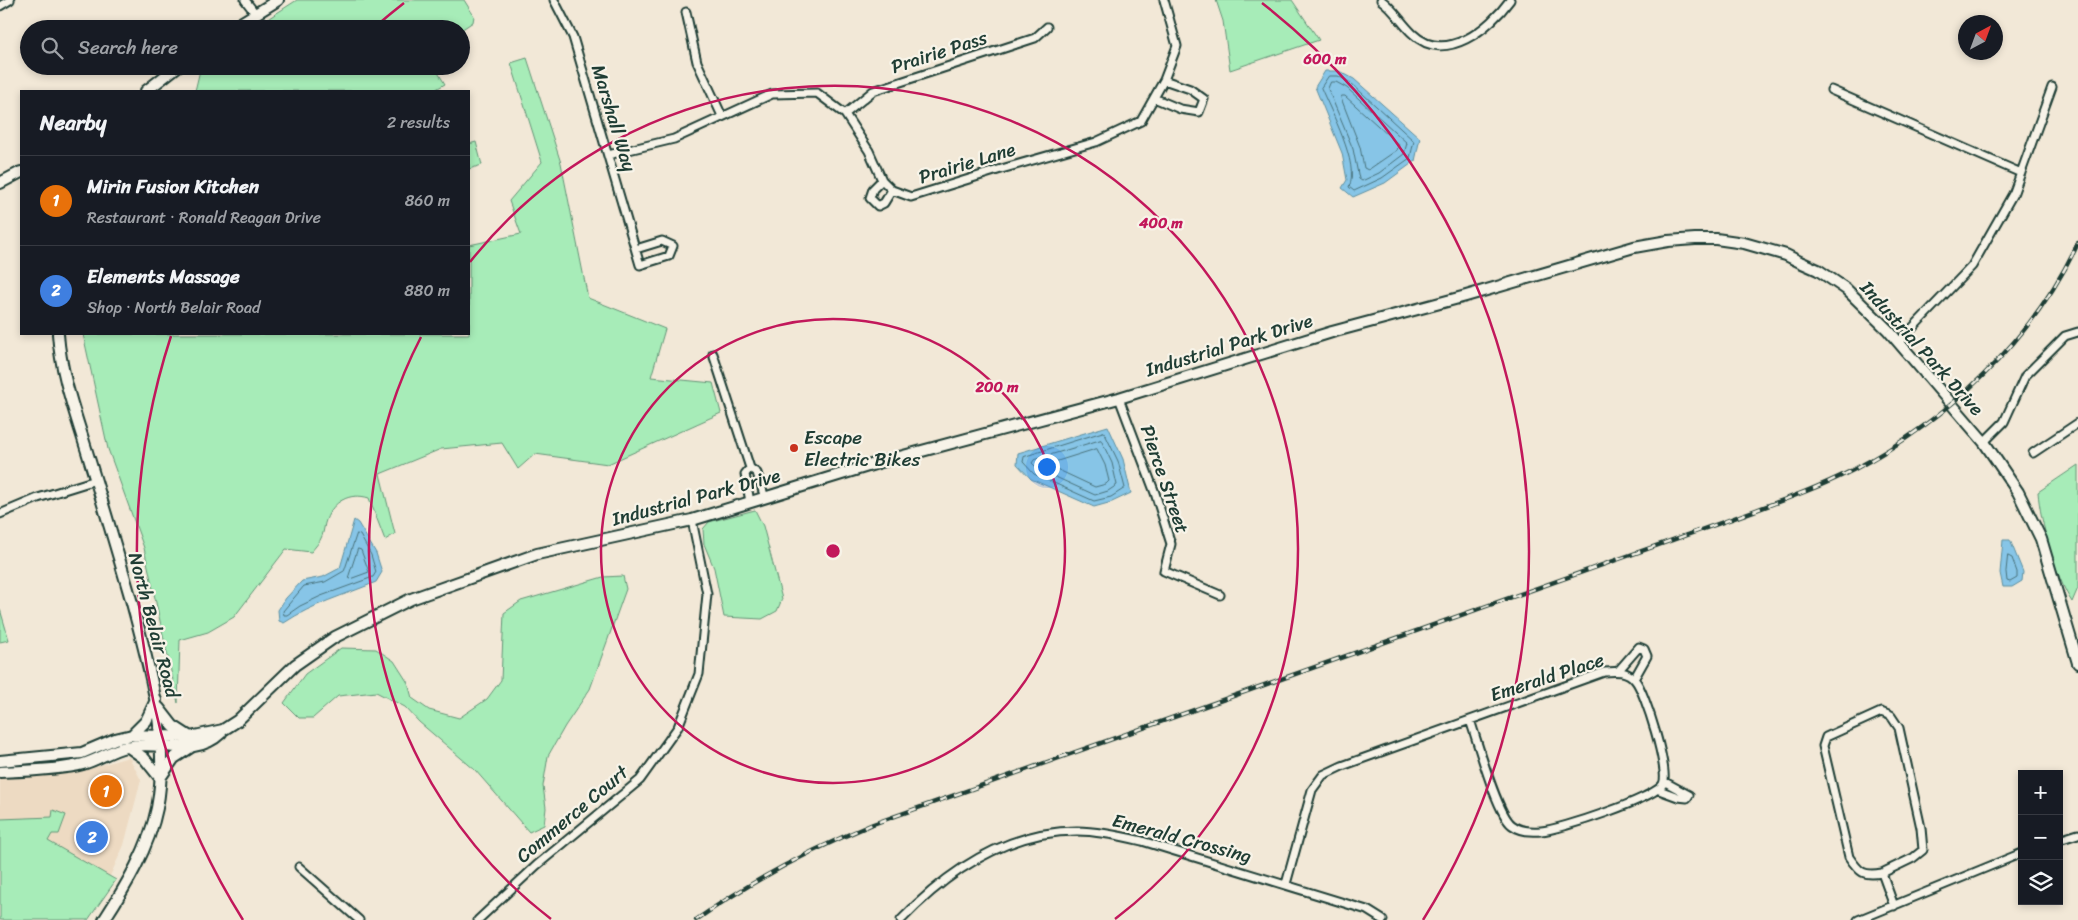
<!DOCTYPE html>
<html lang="en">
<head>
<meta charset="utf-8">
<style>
  :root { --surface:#171b24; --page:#242831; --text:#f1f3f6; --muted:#9ea1a6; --line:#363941; --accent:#db2777 }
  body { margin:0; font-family:Sriracha,sans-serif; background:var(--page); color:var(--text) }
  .controls { position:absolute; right:15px; bottom:15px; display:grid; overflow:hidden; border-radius:0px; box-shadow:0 2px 8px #0003 }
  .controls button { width:45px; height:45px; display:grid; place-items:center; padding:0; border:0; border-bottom:1px solid var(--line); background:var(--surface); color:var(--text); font:25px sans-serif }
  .compass { position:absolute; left:1958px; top:15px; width:45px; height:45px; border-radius:50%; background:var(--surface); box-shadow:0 2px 8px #0003; rotate:41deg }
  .you { position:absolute; left:1046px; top:466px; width:18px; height:18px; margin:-12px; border:4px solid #fff; border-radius:50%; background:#1a73e8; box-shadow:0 0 0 8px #1a73e833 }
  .badge { display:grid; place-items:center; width:32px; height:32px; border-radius:50%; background:var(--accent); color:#fff; font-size:16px; font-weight:700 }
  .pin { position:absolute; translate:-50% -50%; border:2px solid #fff; box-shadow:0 1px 5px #0006 }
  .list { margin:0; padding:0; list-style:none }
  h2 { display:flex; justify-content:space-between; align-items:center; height:65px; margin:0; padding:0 20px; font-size:21px }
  h2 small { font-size:16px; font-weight:400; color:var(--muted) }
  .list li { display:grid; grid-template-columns:32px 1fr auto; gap:15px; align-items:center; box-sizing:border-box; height:90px; padding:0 20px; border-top:1px solid var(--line) }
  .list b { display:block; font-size:19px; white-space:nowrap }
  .list p { margin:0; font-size:16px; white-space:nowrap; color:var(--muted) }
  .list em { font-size:16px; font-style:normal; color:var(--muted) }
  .icon { flex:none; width:28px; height:28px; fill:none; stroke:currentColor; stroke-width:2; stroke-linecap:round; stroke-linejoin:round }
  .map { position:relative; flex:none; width:2078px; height:920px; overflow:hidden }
  .search { position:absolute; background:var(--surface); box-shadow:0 2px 8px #0003; left:20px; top:20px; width:450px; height:55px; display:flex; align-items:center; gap:12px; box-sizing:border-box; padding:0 18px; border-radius:28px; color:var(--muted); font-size:19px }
  .panel { position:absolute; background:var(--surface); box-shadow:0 2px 8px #0003; left:20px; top:90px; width:450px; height:245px; border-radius:0px }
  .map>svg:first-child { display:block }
  .built { fill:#eddac2 }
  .green { fill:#a7ecb8; stroke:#639476 }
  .water { fill:#87c5e7; stroke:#5d8f9f }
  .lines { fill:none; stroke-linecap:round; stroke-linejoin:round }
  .shore { stroke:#49737c; stroke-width:1 }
  .street-casing { stroke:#1f3d34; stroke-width:11 }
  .secondary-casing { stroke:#1f3d34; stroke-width:14 }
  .street { stroke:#f7f3e8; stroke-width:7 }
  .secondary { stroke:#f7f3e8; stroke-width:10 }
  .rail-casing { stroke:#1f3d34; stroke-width:4.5 }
  .rail { stroke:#f7f3e8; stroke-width:2.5; stroke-dasharray:8; stroke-linecap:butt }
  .ring { fill:none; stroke:#c2185b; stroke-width:2.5 }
  .poi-dot { fill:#c8321e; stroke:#f7f3e8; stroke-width:2 }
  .labels { text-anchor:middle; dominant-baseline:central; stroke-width:4.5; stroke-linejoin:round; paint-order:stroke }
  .street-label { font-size:19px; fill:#1f3d34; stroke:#f7f3e8 }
  .poi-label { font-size:19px; fill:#1f3d34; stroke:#f7f3e8; text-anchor:start }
  .centre { fill:#c2185b; stroke:#f7f3e8; stroke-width:2.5 }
  .ring-label { font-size:15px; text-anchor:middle; font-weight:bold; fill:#c2185b; stroke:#f7f3e8; stroke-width:4.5; stroke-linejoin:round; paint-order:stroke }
</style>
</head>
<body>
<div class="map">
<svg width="2078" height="920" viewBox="0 0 2078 920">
  <rect width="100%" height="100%" fill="#f2e8d7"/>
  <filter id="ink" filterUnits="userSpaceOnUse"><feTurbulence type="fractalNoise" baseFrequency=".02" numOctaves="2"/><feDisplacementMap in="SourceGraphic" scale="10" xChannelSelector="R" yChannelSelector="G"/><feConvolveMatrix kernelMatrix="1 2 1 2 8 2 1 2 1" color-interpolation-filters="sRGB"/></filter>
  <g filter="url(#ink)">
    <path class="built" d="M129,757l12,23 -17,65 -18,40 -106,35v-144l81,-5z"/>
    <path class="green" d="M297,0h167l10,16 -1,6 -12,8 -209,-1z
      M1216,0h76l27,40 -89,30 -7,-49z
      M527,58l34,105 27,135 77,31 -14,48 62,6 8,30 -113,51 -73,-10 -17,15 -16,-26 -61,6 -61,25 15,60 -10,6 -16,-42c-19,-6 -36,3 -43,22 -2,5 -2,11 -4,16 -2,6 -7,11 -11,16l-25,-3 -52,68 -26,15 -28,8 -2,63 -34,-155 -36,-99 -25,-115h386v-89l52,-11 -12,-33 33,-39 -31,-99z
      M201,66h233l11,18 -12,7h-238z
      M476,142l6,23 -13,4v-25z
      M2078,465v123l-6,14c-16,-24 -32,-81 -34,-110z
      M755,510l8,16 19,73 -5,12 -15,8 -38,-2 -10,-49 -10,-24 -1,-15 6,-7z
      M623,576l3,13 -36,100 -25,37 -17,30 -5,30 3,22 -2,17 -15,7 -54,-62 -56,-48 -14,-15 -29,-15 -38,4 -25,22h-14l-15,-15 21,-29 36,-26 35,1 18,12 14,22 4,15 17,12 30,8 28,-19 14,-19 3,-67 17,-12 82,-24z
      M0,609l9,31 -9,2z
      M53,810l13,5 -7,19h-7l-4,7 68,39 -28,40h-88v-101l52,-2z"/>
    <path class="water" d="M1325,71h14l15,8 66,59 -5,23 -30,22 -32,14 -11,-9 5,-8 -5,-27 -27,-66z
      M1108,426l15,33 8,34 -19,9 -18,5 -63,-28 -14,-15 1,-11z
      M354,520l4,3 18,30 6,19 -6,10c-33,14 -62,21 -92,41l-5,-2 -1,-11 8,-12 16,-17 21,-4 17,-9z
      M2003,540h7l13,32 -1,9 -10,6h-9l-3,-14z"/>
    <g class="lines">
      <path class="shore" d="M1329,76h9l13,7 63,58 -4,17 -28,20 -28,13 -5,-4c11,-23 -18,-75 -28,-99z
        M1331,82h5l11,6 60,55 -3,11 -25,19 -17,8 -3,-2 -6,-30 -25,-60z
        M1342,96h3l54,49 -2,5 -29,20 -4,-2 -4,-21 -19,-49z
        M1104,432l14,29 7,27 -14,9 -17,4 -60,-27 -11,-12 1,-5z
        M1101,440l11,23 5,22 -9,6 -13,4 -57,-26 -6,-6 2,-3z
        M1097,449l8,16 4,16 -3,3 -11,3 -45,-21 2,-3z
        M357,534l3,1 11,20 5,17 -3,5 -52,19 -21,10 -13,9h-3l-1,-4 21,-25 21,-4 19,-11z
        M358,549l3,1 8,22 -19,7 -1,-3z
        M2008,556l4,2 5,14v6l-7,4 -3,-1 -1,-9z"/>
      <defs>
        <path id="street" d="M245,0l10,13
          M554,0l19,37 67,228 29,-9 4,-10 -11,-5 -26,8
          M1381,0c13,9 20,23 32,34 32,31 77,-6 97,-34
          M0,6l10,-6
          M686,12l11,50 25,54
          M1831,90l190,83
          M1154,98l26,11 19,3 5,-13 -14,-10 -26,-9
          M845,114l28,-23 162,-53 12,-11
          M608,155l66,-16 98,-45 45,-1 28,21 24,37 13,29 10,10 19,7 87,-27 98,-28 45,-21 23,-41 13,-34 -13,-46
          M882,180l-9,9 -3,9 8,8 6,-3 8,-13
          M1898,343l74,-77 42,-74 38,-105
          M713,354l37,114 7,5 8,25
          M1119,398l36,95 16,51 -7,27 56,24
          M1984,442l20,-20 21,-46 40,-40 13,-4
          M2033,453l45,-30
          M750,468l-5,6 5,28
          M0,514l38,-16 58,-18
          M1619,670l20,-23 5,2 3,7 -13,23
          M1659,790l19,7 9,1 2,-3 -24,-13
          M2059,840l19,-6
          M299,867l60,53
          M1882,873l31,-15 10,-8 -2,-22 -22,-100 -8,-12 -10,-4 -55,25 -3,9 26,111c11,16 14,19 33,16l12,33
          M1286,884l26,-94 11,-15 19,-9 262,-94c12,-1 23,-2 31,8 10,11 35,92 28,104 -7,14 -104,46 -122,47 -10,1 -21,0 -29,-6 -15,-11 -35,-85 -42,-105
          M478,920l59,-55 103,-85 38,-53 21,-53 8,-80 -15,-74
          M901,920c47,-49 106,-89 176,-89 22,0 44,5 65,10l225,69 16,10
          M1858,920l164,-67"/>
        <path id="secondary" d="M231,29l47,-29
          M146,91l32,-25
          M0,183l21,-11
          M58,334c3,42 18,81 30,121 15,49 30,99 44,148 18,67 38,135 25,205 -8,40 -31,78 -53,112
          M159,708l14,18 17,11
          M132,735l14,-14 10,-21
          M127,746l17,12 16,20 14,-20 17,-11
          M0,761l82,-8 33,-14 17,-4 58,2 33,-7 14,-9 58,-56 40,-28 76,-38 126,-45 155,-34 189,-58 238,-64 213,-66 134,-36 168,-49 34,-6 27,-2h21l28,4 42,12 14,7 18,8 28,19 42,41 96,112 34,50 23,47 37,124
          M0,772c25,-1 60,-2 83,-8 15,-4 28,-14 43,-17 32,-8 68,12 95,-14"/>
      </defs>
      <use href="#street" class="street-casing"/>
      <use href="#secondary" class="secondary-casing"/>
      <use href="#street" class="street"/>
      <use href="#secondary" class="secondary"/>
      <defs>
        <path id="rail" d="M696,920c55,-39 114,-70 177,-96l853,-303c43,-16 86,-30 127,-51 95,-50 179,-129 225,-227"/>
      </defs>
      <use href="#rail" class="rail-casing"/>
      <use href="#rail" class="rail"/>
    </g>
  </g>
  <g class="ring">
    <circle cx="833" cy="551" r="232"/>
    <path d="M551 919A464 464 0 0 1 421 337M470 262A464 464 0 1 1 1115 919"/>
    <path d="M243 920A696 696 0 0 1 171 336M376 26A696 696 0 0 1 404 3M1262 3A696 696 0 0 1 1423 920"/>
  </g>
  <circle class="poi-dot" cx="794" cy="448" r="5"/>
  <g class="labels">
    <g class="street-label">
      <text transform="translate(939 52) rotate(-18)">Prairie Pass</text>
      <text transform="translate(614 118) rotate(73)">Marshall Way</text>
      <text transform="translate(967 163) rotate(-17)">Prairie Lane</text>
      <text transform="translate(1229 345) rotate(-17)">Industrial Park Drive</text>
      <text transform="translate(1922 348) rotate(48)">Industrial Park Drive</text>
      <text transform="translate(1165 479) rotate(71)">Pierce Street</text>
      <text transform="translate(696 497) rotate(-15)">Industrial Park Drive</text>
      <text transform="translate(154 625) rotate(75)">North Belair Road</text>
      <text transform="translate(1547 677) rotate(-18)">Emerald Place</text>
      <text transform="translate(572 814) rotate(-40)">Commerce Court</text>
      <text transform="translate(1182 838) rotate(15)">Emerald Crossing</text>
    </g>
    <g class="poi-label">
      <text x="804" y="437">Escape<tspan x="804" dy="22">Electric Bikes</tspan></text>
    </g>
  </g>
  <circle cx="833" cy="551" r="8" class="centre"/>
  <g class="ring-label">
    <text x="1325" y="64">600 m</text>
    <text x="1161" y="228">400 m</text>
    <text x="997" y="392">200 m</text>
  </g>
</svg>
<div class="controls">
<button>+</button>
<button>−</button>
<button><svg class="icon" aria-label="layers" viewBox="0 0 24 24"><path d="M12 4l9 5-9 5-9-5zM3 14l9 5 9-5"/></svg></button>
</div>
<svg class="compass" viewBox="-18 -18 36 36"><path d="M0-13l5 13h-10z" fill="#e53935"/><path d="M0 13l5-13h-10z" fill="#9ea1a6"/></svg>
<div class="you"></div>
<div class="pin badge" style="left:106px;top:791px;background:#e8710a">1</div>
<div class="pin badge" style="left:92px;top:837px;background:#3f7fe0">2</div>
<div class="search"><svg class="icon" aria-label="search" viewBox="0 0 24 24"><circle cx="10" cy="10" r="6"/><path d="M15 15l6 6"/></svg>Search here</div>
<section class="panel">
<h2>Nearby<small>2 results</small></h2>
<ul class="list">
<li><span class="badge" style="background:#e8710a">1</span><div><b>Mirin Fusion Kitchen</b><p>Restaurant · Ronald Reagan Drive</p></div><em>860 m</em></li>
<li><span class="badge" style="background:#3f7fe0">2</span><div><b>Elements Massage</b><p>Shop · North Belair Road</p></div><em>880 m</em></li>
</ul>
</section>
</div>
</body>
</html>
